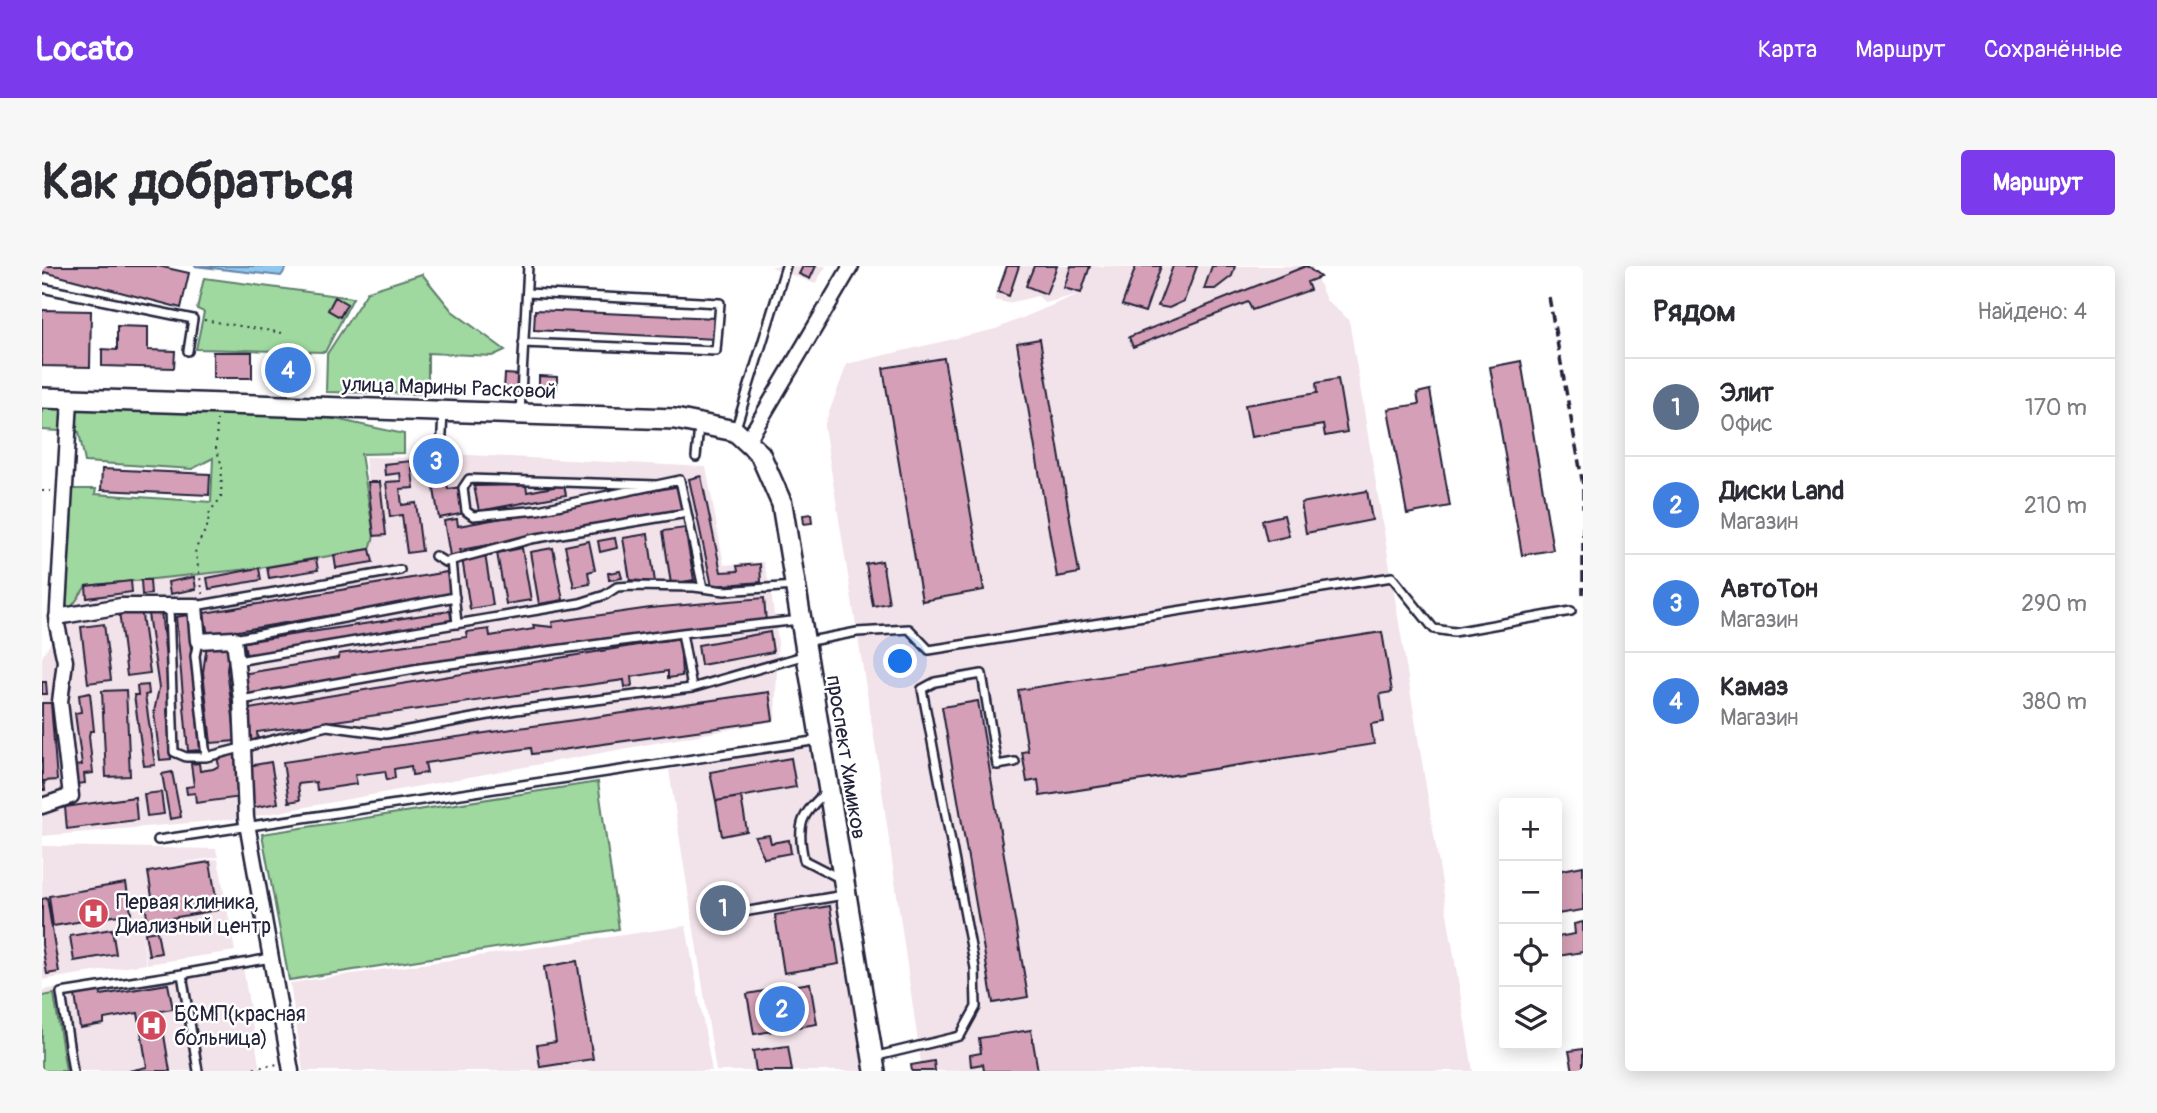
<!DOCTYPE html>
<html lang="ru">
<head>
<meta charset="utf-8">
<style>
  :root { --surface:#fff; --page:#f7f7f7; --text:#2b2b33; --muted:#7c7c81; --line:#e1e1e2; --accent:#7c3aed }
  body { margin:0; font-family:Pangolin,sans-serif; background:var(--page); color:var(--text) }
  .controls { position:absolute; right:21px; bottom:21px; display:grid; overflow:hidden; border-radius:7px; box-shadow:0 4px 18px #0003 }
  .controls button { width:63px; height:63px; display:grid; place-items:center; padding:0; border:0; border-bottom:2px solid var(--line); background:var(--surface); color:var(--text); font:35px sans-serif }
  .you { position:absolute; left:859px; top:396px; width:24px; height:24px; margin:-18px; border:5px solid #fff; border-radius:50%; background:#1a73e8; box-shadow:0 0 0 10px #1a73e833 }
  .badge { display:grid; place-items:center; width:46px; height:46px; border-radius:50%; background:var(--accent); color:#fff; font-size:23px; font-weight:700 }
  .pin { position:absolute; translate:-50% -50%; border:4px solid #fff; box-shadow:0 2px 7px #0006 }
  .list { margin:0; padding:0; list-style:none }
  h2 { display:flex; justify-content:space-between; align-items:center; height:91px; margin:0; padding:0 28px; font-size:30px }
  h2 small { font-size:23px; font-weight:400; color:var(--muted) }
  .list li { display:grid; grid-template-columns:46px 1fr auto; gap:21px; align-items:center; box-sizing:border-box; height:98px; padding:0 28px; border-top:2px solid var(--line) }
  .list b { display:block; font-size:26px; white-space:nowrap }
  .list p { margin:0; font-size:23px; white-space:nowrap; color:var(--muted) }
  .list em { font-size:23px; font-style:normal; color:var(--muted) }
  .icon { flex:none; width:38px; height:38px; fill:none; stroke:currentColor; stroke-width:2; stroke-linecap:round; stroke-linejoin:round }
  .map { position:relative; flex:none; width:1541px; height:805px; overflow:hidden; border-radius:7px }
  header { display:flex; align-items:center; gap:42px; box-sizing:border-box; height:98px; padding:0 35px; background:var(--accent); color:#fff }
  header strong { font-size:33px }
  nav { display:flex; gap:38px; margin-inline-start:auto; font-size:24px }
  .intro { display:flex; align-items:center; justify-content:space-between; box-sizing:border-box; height:168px; padding:0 42px }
  h1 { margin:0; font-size:49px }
  .button { padding:18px 32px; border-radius:7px; background:var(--accent); color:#fff; font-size:24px; font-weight:700 }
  main { display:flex; gap:42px; padding:0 42px }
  aside { flex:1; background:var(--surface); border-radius:7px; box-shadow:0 4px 18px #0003 }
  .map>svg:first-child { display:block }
  .built { fill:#f2e2e9 }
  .green { fill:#9fd99f; stroke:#607e6d; stroke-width:2 }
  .water { fill:#90c7ef; stroke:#6485a7; stroke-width:2 }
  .building { fill:#d5a0b7; stroke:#22223b; stroke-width:2 }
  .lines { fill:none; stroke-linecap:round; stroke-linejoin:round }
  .service-casing { stroke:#22223b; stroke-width:12 }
  .minor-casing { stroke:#22223b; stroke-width:19 }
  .secondary-casing { stroke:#22223b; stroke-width:24 }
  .path { stroke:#22223b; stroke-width:2; stroke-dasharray:2 5; stroke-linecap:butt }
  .service { stroke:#fff; stroke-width:7 }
  .minor { stroke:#fff; stroke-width:14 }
  .secondary { stroke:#fff; stroke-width:19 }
  .rail { stroke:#22223b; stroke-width:3.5; stroke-dasharray:10 5; stroke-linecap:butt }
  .labels { text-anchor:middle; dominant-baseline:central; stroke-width:5; stroke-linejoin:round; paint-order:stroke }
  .street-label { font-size:21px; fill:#22223b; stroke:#fff }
  .poi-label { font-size:21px; fill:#22223b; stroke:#fff; text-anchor:start }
</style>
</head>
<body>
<header>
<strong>Locato</strong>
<nav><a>Карта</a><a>Маршрут</a><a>Сохранённые</a></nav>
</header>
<div class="intro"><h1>Как добраться</h1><a class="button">Маршрут</a></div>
<main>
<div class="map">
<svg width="1541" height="805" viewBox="0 0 1541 805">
  <rect width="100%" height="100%" fill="#fff"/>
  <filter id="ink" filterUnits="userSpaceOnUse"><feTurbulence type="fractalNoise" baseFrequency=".0143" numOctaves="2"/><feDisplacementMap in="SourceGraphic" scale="14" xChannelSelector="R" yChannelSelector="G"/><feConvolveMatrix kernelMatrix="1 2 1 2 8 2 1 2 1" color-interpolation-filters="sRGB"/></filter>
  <g filter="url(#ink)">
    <path class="built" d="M728,0h56l-11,18z
      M965,0h305l14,34 23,20 124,751h-538l-2,-10 -12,2 -44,-307 -53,-330 23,-62 149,-35 83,-35 -34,9 -7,-7 -30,7 -14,-3z
      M409,188l255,13 18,98 39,-3 7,24 8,56 -3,79 -529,97 -204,18v-179l44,-71 173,-18 115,-32 -9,-79 57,1 5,29 23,-6z
      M769,479l52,326h-147l-47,-301z
      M0,580l174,3 2,8 -49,8 49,-6 17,92 -88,13 -7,-38 6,38 -104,16z
      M644,660l26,145h-409l-13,-88z
      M200,695l18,110h-218v-81z"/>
    <path class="green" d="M380,8l30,37 53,39 -13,6 -64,-3v41l-102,-2 1,-38 41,-63z
      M162,12l149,20 -28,54 -129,-3 8,-37 -7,-3z
      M0,137l275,12 87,19v19l-43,1 13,82 -4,13 -111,19 -173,18 -17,25h-7l6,-122h28l-1,5 116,8 2,-44 -21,11 -107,-7 -6,-30 -37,-2z
      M556,516l21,147 -330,51 -27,-146z
      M12,728l12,77h-24v-75z"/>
    <path class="water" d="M152,0h94l-7,10z"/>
    <path class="building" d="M0,0h116l31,7 -8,35 -137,-36 -1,4z
      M761,0h13l-6,13 -11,-5z
      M965,0h12l-10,30 -11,-4z
      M992,0h23l-11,28 -20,-8z
      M1029,0h19l-9,27 -17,-5z
      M1094,0h25l-16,46 -23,-7z
      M1131,0h24l-13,35 -15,7 -11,-2z
      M1170,0h23l-3,10 -17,13h-11z
      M1264,0l14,11 -13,5 3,8 -58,20 -4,-8 -115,45 -4,-10z
      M293,31l12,7 -7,13 -12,-7z
      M0,44l49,1 -1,56 -48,-1z
      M493,44l181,8 -1,21 -181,-9z
      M75,60l31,1v23l27,1 -1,17 -72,-2v-17l15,1z
      M998,73l39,234 -22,4 -40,-234z
      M171,86h39v26h-39z
      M902,92l40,232 -62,11 -39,-233z
      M229,94h37v20h-37z
      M1479,95l32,189 -31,5 -32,-188z
      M463,108l14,1 -1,15 -14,-1z
      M497,110l18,1v11l-18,-1z
      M1296,113l9,53 -22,4 -2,-11 -72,12 -6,-32 72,-12 -1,-10z
      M1388,124l20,116 -43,8 -19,-105 31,-5 -2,-11z
      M401,193l5,30 13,-2 4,26 -26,5 -10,-57z
      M369,195l3,27 -14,1 2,16 14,-2 6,48 -15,2 -5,-38 -12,2 -4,-35 15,-1 -1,-8 -15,2 -1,-11z
      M60,203l108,5 -1,21 -108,-5z
      M659,210l20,96 17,-1 -1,-5 23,-2 1,18 -49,4 -23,-107z
      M326,216h12l6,53 -12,1z
      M484,219l1,7 37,-7 2,10 -87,16 -5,-25z
      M638,220l4,24 -224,40 1,5 -11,1 -6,-35 13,-2 1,7z
      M1325,225l5,29 -66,13 -5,-30z
      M769,248l1,9 -8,1 -1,-9z
      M1242,249l5,21 -22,5 -5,-21z
      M643,262l9,52 -23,4 -8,-53z
      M606,268l7,48 -25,-2 -7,-42z
      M573,272l2,10 -17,4 -2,-11z
      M547,275l6,29 -7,2 2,12 -16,3 -9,-41z
      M480,282l9,52 -25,4 -9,-51z
      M511,282l10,52 -24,4 -9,-52z
      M328,283l3,13 -37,6 -2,-13z
      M443,288l8,51 -23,4 -8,-51z
      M274,293l2,11 -49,8 -2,-11z
      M840,295l7,42 -16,3 -7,-42z
      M217,302l2,12 -52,9 -2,-11z
      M578,305l2,7 -13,2 -1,-7z
      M405,306l4,23 -243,41 -4,-23z
      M152,311l2,12 -26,5 -2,-12z
      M99,314h9l1,14 -9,1z
      M89,315l1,11 -45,6 -1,-12z
      M722,332l2,24 -27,8 -31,1v4l-53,-3 -409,64 -4,-22 96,-16 1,-4 128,-17 -1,-5 23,-3 1,7 44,-7 -1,-4 20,2 -1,-5 98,-14z
      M99,342l9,65 -23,3 -8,-65z
      M119,345l8,76 1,18 -3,5 4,49 -11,1 -6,-48 5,-24 -11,-74z
      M408,345l2,12 -206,32 -2,-13z
      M146,349l12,135 -12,1 -12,-134z
      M62,358l7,56 -23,3 -7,-56z
      M728,366l3,20 -72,13 -3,-20z
      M1340,366l10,60 -12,2 4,28 -13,2 3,20 -334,52 -2,-16 -11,2 -5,-30 6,-1 -10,-61z
      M638,372l2,38 -14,2v-7l-37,6 1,9 -7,1 -1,-7 -367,52 1,9 -10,2 -5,-33z
      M188,378l-3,26 9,71 -25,2 -8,-71 4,-27z
      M0,416h4l1,12h-5z
      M106,419l1,9 -4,1 10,70 -11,1 -10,-71h4l-1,-9z
      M84,424l4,86 -24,1 -4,-86z
      M727,426l4,28 -241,34 -1,-6 -106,15 2,10 -15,2 -1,-9 -17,3 1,9 -8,2 -2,-9 -30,4 2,9 -40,6 -1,-8 -18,2 2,16 -11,2 -6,-40z
      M48,427l4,38h-4l-1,5 4,37 -9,1 1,9 -9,1 -2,-18 8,-1 -7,-52 6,-1 -2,-17z
      M936,435l50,296 -35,6 -51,-296z
      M0,437h9l6,77 -13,1 1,9h-3z
      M194,488l6,43 -46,6 -1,-10 -8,1 -1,-7 8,-1 -3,-22 8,-1 1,8 13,-2 6,-3 -2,-9z
      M749,492l5,29 -80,14 -6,-29z
      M229,496l7,41 -27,5 -2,-10 4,-1 -5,-31z
      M130,506l9,45 -11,2 -8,-45z
      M119,526l3,22 -17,2 -3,-22z
      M93,531l2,23 -70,9 -2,-22z
      M699,531l6,34 -25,5 -6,-35z
      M727,569l2,8 18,-3 2,13 -27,5 -9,-21z
      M168,596l8,48 -70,12 -3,-17 8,-2 -5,-31z
      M1541,600v44l-26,4v-43z
      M84,617l5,30 -78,13 -4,-30z
      M5,632l12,74 -12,2 -5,-29v-46z
      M788,640l9,58 -55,9 -9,-58z
      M1541,656v30l-25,4 -1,-19 18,-3 -1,-10z
      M70,663l4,25 -42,7 -4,-25z
      M115,665l4,22 -12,2 -4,-22z
      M535,695l16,98 -53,8 -3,-22 19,-3 -12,-75z
      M768,717l7,41 -63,10 -7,-40z
      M126,718l5,25 -13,2 10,60h-41l18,-4 -9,-54 -34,6v5l-24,4 -5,-33 25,-4 1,4z
      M989,764l7,41h-54l-1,-7 -12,2 -1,-11 11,-2 -2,-15z
      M746,780l4,25h-36l-3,-20z
      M1541,783v22h-10l-4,-20z
      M892,795l1,10h-23l-1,-6z"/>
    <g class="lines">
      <defs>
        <path id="service" d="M0,22l151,31 -5,32
          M481,77l193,8 4,-48 -193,-10
          M478,147l8,-147
          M693,165l51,-165
          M399,189l2,-44
          M654,191l3,-30
          M615,219l-188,-6 -6,9 3,23 7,5 65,-6 142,-30 23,108
          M393,290l10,6 86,-23 156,-26
          M409,294l6,64
          M153,340l205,-36
          M127,342l5,144 12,5h20l121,-31 59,8 130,-24 176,-22 114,-33
          M192,373l221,-42
          M156,375l-3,15 11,101
          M763,376l52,-10 52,-3 20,21 463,-73 42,52 20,3 117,-21
          M195,395l343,-58 25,-8 12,-8 16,-1 61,1 31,4 69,-5
          M650,422l-10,-55 118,-13
          M199,434l179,-32 262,-35
          M785,525c-26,24 -31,33 -23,69l37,19
          M116,574l661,-100
          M689,648l113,-19
          M140,708l89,-16
          M831,791l87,-21 16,-29 -1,-39 -53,-279 13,-7 47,-8 15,91 18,-3
          M31,805l-12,-78 121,-19 16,97"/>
        <path id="minor" d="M705,176l104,-176
          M15,351l64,-11h74l3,35 36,-2 7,61 5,118 45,253
          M0,540l29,-10 -11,-94 5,-41 -8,-36 13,-225"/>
        <path id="secondary" d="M0,132l633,21 60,12 25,23 22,50 93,567"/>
      </defs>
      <use href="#service" class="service-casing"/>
      <use href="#minor" class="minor-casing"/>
      <use href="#secondary" class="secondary-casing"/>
      <path class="path" d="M162,54l79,13
        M0,225h9
        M161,328l-8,-44 12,-23 3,-16 11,-13 1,-32 -6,-18 1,-28
        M198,805l38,-7"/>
      <use href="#service" class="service"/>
      <use href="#minor" class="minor"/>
      <use href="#secondary" class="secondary"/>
      <path class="rail" d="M1507,31l34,188v23
        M1541,261v67"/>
    </g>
  </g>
  <defs>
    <symbol id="hospital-disc" viewBox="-11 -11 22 22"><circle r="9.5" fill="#d1495b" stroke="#fff"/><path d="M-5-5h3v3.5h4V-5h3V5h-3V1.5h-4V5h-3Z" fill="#fff"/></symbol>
  </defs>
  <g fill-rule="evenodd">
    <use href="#hospital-disc" x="34" y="630" width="35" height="35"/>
    <use href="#hospital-disc" x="92" y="742" width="35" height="35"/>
  </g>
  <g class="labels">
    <g class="street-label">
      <text transform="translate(407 122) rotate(2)">улица Марины Расковой</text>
      <text transform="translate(804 491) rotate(81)">проспект Химиков</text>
    </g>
    <g class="poi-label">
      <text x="74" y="636">Первая клиника,<tspan x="74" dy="24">Диализный центр</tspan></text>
      <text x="132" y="748">БСМП(красная<tspan x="132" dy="24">больница)</tspan></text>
    </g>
  </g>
</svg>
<div class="controls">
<button>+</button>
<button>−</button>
<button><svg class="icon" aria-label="locate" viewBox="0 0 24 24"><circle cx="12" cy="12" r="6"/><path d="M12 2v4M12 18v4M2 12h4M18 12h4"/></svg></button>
<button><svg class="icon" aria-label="layers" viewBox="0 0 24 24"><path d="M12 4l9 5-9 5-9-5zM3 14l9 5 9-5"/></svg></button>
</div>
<div class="you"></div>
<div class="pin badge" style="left:681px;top:642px;background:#5c6f8a">1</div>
<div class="pin badge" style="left:740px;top:743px;background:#3f7fe0">2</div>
<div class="pin badge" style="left:394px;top:195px;background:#3f7fe0">3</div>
<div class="pin badge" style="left:246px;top:104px;background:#3f7fe0">4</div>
</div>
<aside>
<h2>Рядом<small>Найдено: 4</small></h2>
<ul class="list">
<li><span class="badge" style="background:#5c6f8a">1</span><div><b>Элит</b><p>Офис</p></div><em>170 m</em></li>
<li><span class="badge" style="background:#3f7fe0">2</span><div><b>Диски Land</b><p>Магазин</p></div><em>210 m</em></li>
<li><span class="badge" style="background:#3f7fe0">3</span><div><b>АвтоТон</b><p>Магазин</p></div><em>290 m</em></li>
<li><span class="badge" style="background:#3f7fe0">4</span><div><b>Камаз</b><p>Магазин</p></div><em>380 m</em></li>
</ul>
</aside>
</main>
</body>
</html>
